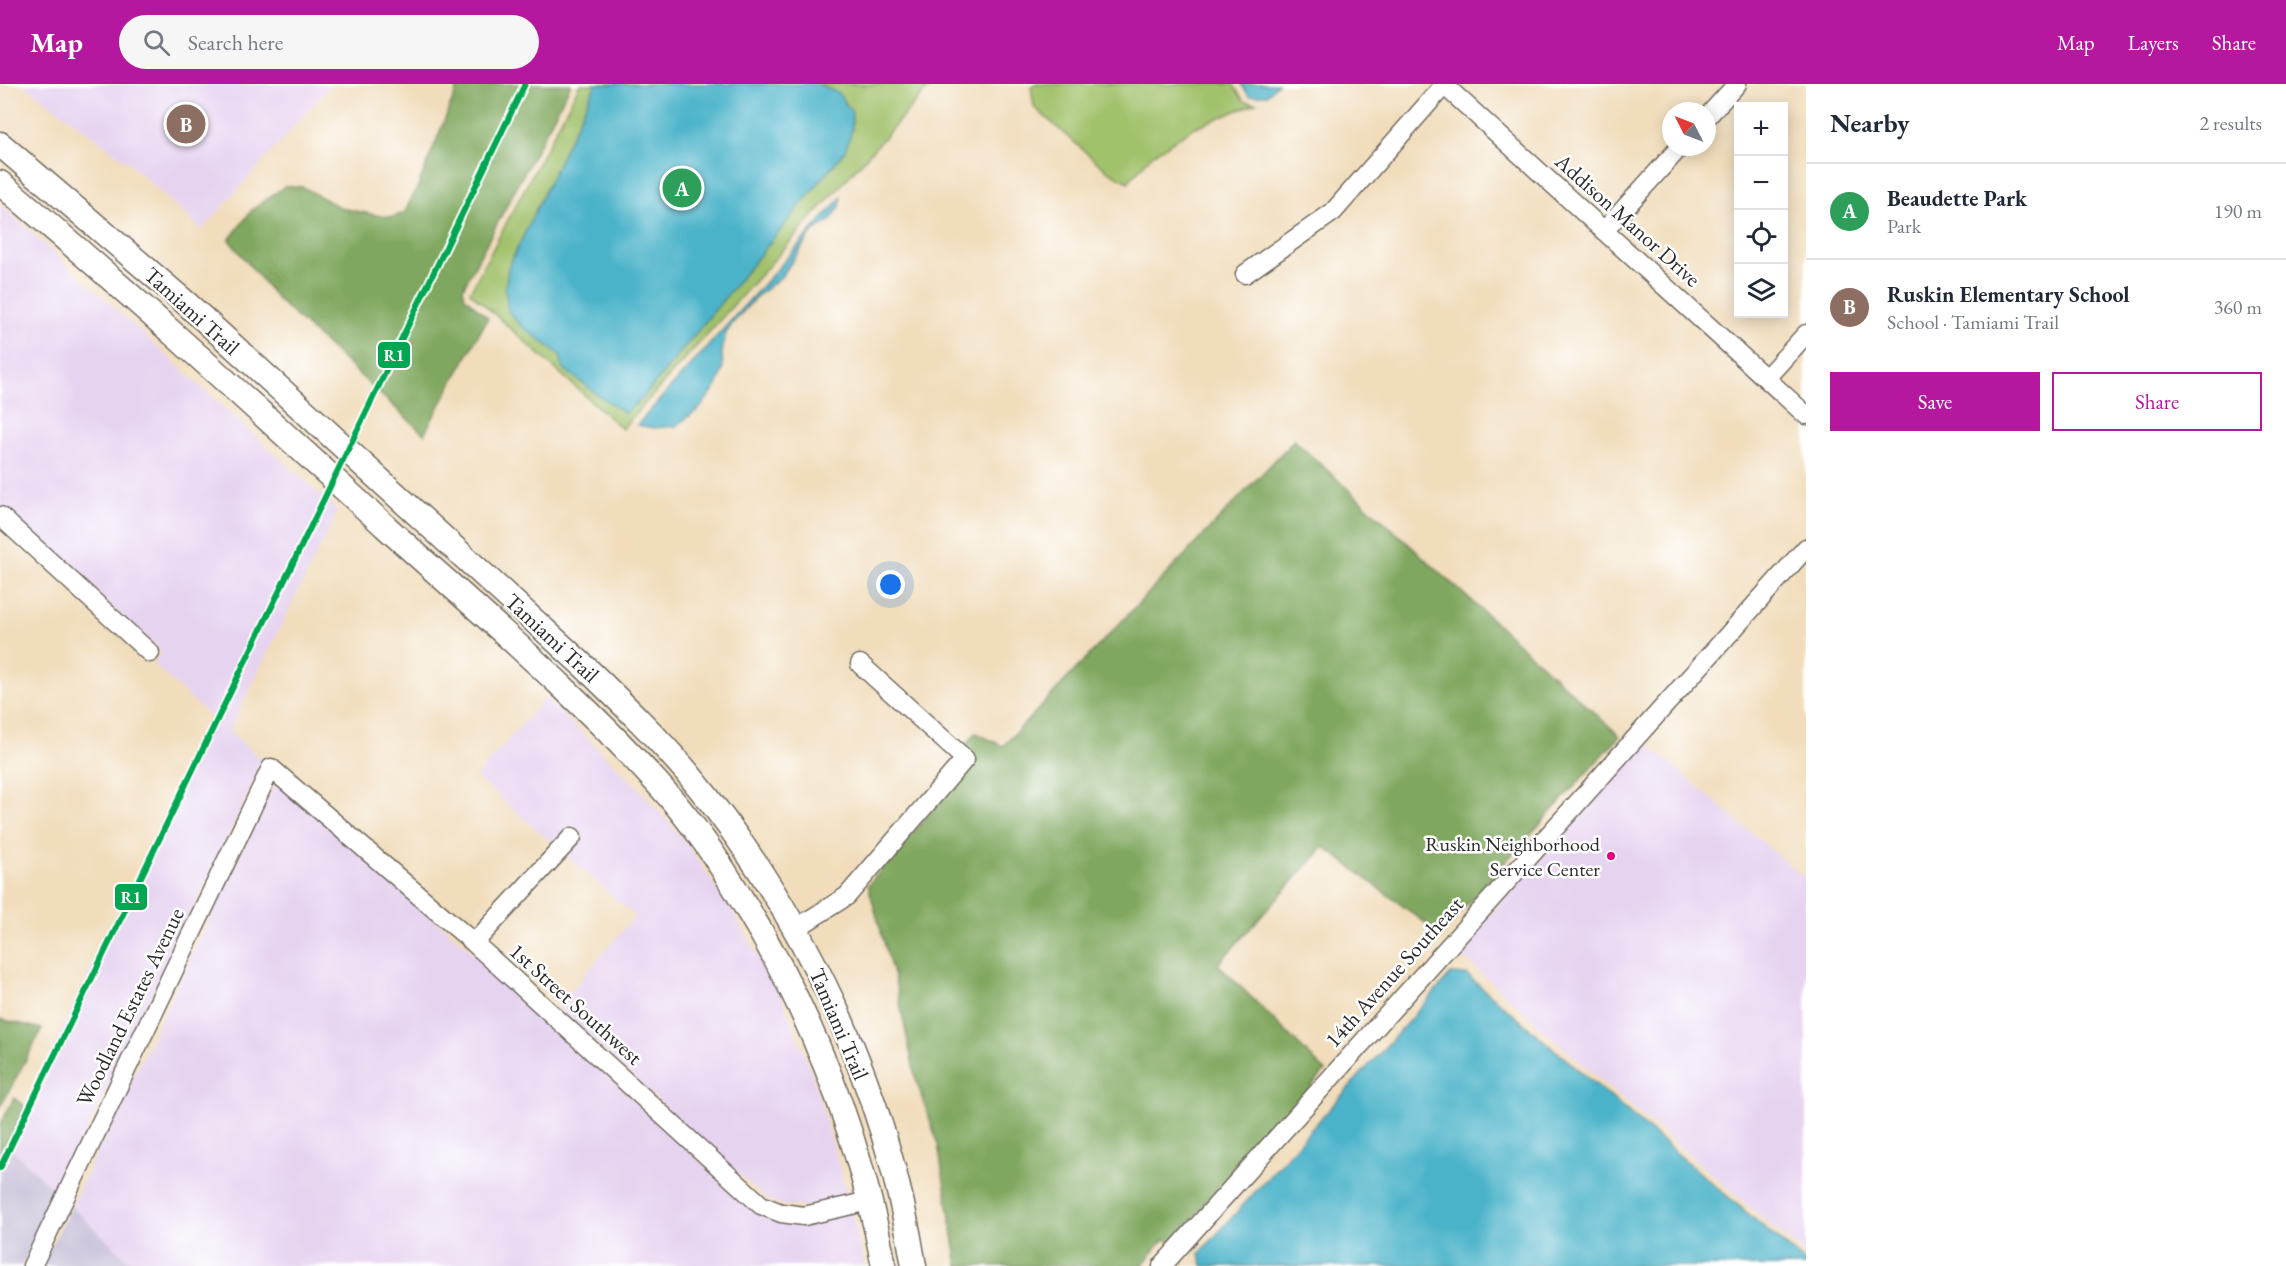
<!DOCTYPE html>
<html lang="en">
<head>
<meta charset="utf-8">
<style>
  :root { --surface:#fff; --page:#f6f6f7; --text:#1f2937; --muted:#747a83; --line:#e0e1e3; --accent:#b5179e }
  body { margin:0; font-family:"EB Garamond",serif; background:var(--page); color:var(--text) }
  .controls { position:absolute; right:18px; top:18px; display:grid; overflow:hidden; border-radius:0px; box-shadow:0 3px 15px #0003 }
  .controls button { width:54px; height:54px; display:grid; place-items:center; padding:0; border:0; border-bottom:2px solid var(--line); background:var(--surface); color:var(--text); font:30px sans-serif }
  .compass { position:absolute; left:1662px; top:18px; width:54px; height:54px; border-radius:50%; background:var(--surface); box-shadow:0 3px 15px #0003; rotate:312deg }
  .you { position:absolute; left:891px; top:501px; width:21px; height:21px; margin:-15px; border:4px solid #fff; border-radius:50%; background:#1a73e8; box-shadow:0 0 0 9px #1a73e833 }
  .badge { display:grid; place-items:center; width:39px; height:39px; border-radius:50%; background:var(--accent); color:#fff; font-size:20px; font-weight:700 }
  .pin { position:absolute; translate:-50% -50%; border:3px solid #fff; box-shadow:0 2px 6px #0006 }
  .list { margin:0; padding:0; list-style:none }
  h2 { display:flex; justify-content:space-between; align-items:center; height:78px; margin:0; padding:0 24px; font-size:26px }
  h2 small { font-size:20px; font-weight:400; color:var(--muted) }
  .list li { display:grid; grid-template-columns:39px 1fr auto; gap:18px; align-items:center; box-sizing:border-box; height:96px; padding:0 24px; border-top:2px solid var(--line) }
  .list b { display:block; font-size:22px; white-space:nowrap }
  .list p { margin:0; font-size:20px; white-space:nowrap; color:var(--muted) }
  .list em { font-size:20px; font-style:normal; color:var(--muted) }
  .actions { display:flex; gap:12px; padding:18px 24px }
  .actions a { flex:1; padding:14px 0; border:2px solid var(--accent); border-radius:0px; text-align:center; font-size:21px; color:var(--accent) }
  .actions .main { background:var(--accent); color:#fff }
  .icon { flex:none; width:33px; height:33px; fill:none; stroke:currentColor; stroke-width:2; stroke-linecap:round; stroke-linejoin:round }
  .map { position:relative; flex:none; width:1806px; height:1182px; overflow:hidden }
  header { display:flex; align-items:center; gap:36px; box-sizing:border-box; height:84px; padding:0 30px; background:var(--accent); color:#fff }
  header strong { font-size:28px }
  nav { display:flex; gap:33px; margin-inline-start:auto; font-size:21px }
  .search { width:420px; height:54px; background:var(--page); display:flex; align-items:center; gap:15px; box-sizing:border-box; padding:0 21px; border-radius:33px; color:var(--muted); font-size:22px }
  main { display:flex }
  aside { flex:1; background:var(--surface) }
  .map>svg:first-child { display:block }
  .built { fill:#e6d3f0 }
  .industrial { fill:#c8c0d8 }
  .green { fill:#a1c16a; stroke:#66764a; stroke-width:1.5 }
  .forest { fill:#80a75e; stroke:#566944; stroke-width:1.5 }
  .water { fill:#4bb3c9; stroke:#3b6f7a; stroke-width:1.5 }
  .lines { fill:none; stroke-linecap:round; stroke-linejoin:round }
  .minor-casing { stroke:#70695e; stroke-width:21 }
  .major-casing { stroke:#70695e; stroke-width:27 }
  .minor { stroke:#fff; stroke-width:18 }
  .major { stroke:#fff; stroke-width:24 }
  .rail-1-casing { stroke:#fff; stroke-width:10 }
  .rail-1 { stroke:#00a651; stroke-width:6 }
  .bus-dot { fill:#e5007d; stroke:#fff; stroke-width:2 }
  .labels { text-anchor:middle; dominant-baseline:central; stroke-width:5; stroke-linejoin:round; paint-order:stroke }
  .bus-label { font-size:20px; fill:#2b2b2b; stroke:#fff; text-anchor:end }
  .street-label { font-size:22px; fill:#2b2b2b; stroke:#fff }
  .line-badge { stroke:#fff; stroke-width:2 }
  .badge-label { font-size:16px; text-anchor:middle; font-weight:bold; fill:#fff }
</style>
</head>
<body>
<header>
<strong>Map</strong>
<div class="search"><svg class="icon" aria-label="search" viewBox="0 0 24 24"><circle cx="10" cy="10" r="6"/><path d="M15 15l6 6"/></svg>Search here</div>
<nav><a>Map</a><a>Layers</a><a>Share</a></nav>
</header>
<main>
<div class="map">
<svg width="1806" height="1182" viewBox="0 0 1806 1182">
  <rect width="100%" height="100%" fill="#fff"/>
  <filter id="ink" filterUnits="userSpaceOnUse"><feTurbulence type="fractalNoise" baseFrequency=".0167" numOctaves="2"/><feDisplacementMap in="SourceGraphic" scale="12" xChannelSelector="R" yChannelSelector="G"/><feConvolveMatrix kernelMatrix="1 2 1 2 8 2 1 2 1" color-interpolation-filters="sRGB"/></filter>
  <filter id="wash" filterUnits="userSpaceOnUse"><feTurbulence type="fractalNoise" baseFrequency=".008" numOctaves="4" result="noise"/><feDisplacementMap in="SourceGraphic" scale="24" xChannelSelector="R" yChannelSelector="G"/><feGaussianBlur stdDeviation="1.35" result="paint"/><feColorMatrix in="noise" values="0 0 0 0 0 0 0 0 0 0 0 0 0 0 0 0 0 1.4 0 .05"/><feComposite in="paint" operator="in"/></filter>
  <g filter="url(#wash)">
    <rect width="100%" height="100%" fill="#f1ddbc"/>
    <path class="built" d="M23,0h309l-130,146 -73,-67z
      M0,120l338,307 -109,220 35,31 -5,6 1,2 -203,423 -50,-48 205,-427 -59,-54 9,-11 -162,-148z
      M545,614l92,88 48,56 44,64 48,81 34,83 37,127 -45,10 -21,-2 -17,-7 -208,-190 78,-92 -68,-60 17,-18 -13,-12 -18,18 -77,-67z
      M1645,658l161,137v376l-248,-212 -101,-92z
      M275,698l194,167 286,262 97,3 13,52h-731l-63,-60z"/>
    <path class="industrial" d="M7,1061l50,48 -35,73h-22v-108z
      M71,1122l63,60h-92z"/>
    <path class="green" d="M580,0h352l-310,345 -152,-137z
      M1034,0h199l11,17 12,2 -63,25 -42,28 -23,26 -22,-12 -72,-63 -3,-20z"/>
    <path class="forest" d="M459,0h112l-108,204 2,9 23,21 -64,116 -146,-134 -49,-60 23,-30 33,-24 18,1 38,21 40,8 12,1 11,-4 14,-27z
      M1294,356l326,296 -180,198 -116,-87 -106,117 107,107 -154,172 -6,-4 -24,27h-183l-20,-121 -23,-69 -18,-87 -29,-104 109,-126 -14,-12 13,-14 27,13z
      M0,935l42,10 -42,79z
      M14,1014l11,8 -25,52v-33z"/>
    <path class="water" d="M596,0h222l20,9 14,19v18l-7,21 -202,247 -18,15 -27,-18 -35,-27 -3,-13 -40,-30 -12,-14 -3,-21 3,-22z
      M1241,0h37l-11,11 -18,1z
      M841,114l-1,9 -11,15 -15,8 -33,47 -25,20 -24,27 -7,11 -3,18 1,17 -6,16 -17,22 -24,18 -22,2 -17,-3z
      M1451,890l16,1 339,288v3h-604l-2,-13z"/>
  </g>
  <g filter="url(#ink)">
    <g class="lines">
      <defs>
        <path id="minor" d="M1444,1l362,330
          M1707,33l30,-33
          M1604,147l76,-84
          M1245,190l88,-62 112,-128
          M1766,294l40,-44
          M0,432l150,137
          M795,845l52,-33 118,-137 -105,-95
          M474,859l98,-106
          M32,1182l239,-498 203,175 287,262 20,8 23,3 65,-15
          M1162,1182l644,-718"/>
        <path id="major" d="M0,60l186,159 402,367c34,33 67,65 98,101 117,140 199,314 228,495
          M0,99c132,111 259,228 386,344 96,87 196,171 281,267 29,33 53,69 75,106 70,113 117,235 142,366"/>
      </defs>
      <use href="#minor" class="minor-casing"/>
      <use href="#major" class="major-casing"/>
      <use href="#minor" class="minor"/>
      <use href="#major" class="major"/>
      <defs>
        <path id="rail-1" d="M0,1084l525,-1084"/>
      </defs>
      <use href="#rail-1" class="rail-1-casing"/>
      <use href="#rail-1" class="rail-1"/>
    </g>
  </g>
  <circle class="bus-dot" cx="1611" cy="772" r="5"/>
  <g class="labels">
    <g class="bus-label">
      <text x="1600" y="760">Ruskin Neighborhood<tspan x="1600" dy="25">Service Center</tspan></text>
    </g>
    <g class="street-label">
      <text transform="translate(1628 136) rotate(42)">Addison Manor Drive</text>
      <text transform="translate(192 227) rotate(42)">Tamiami Trail</text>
      <text transform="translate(552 554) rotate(43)">Tamiami Trail</text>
      <text transform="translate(1394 888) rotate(-48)">14th Avenue Southeast</text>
      <text transform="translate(576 920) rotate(42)">1st Street Southwest</text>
      <text transform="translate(130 923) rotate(-64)">Woodland Estates Avenue</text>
      <text transform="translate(839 940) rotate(67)">Tamiami Trail</text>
    </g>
  </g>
  <g class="line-badge">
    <rect x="377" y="257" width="34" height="28" rx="6" fill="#00a651"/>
    <rect x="114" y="799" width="34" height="28" rx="6" fill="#00a651"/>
  </g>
  <g class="badge-label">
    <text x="394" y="277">R1</text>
    <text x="131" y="819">R1</text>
  </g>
</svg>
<div class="controls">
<button>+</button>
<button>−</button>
<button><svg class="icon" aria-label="locate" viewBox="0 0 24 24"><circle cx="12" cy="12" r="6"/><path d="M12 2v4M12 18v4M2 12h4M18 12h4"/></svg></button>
<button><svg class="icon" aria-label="layers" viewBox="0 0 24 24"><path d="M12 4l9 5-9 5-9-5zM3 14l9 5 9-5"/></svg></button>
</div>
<svg class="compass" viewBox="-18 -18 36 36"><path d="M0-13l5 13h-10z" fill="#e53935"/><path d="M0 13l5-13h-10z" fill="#747a83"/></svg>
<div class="you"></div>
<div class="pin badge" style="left:682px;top:104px;background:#2e9e5b">A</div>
<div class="pin badge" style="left:186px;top:40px;background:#8d6e63">B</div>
</div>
<aside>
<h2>Nearby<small>2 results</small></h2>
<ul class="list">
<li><span class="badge" style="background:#2e9e5b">A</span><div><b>Beaudette Park</b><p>Park</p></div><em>190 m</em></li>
<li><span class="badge" style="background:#8d6e63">B</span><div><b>Ruskin Elementary School</b><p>School · Tamiami Trail</p></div><em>360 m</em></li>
</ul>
<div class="actions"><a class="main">Save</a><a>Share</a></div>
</aside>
</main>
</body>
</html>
